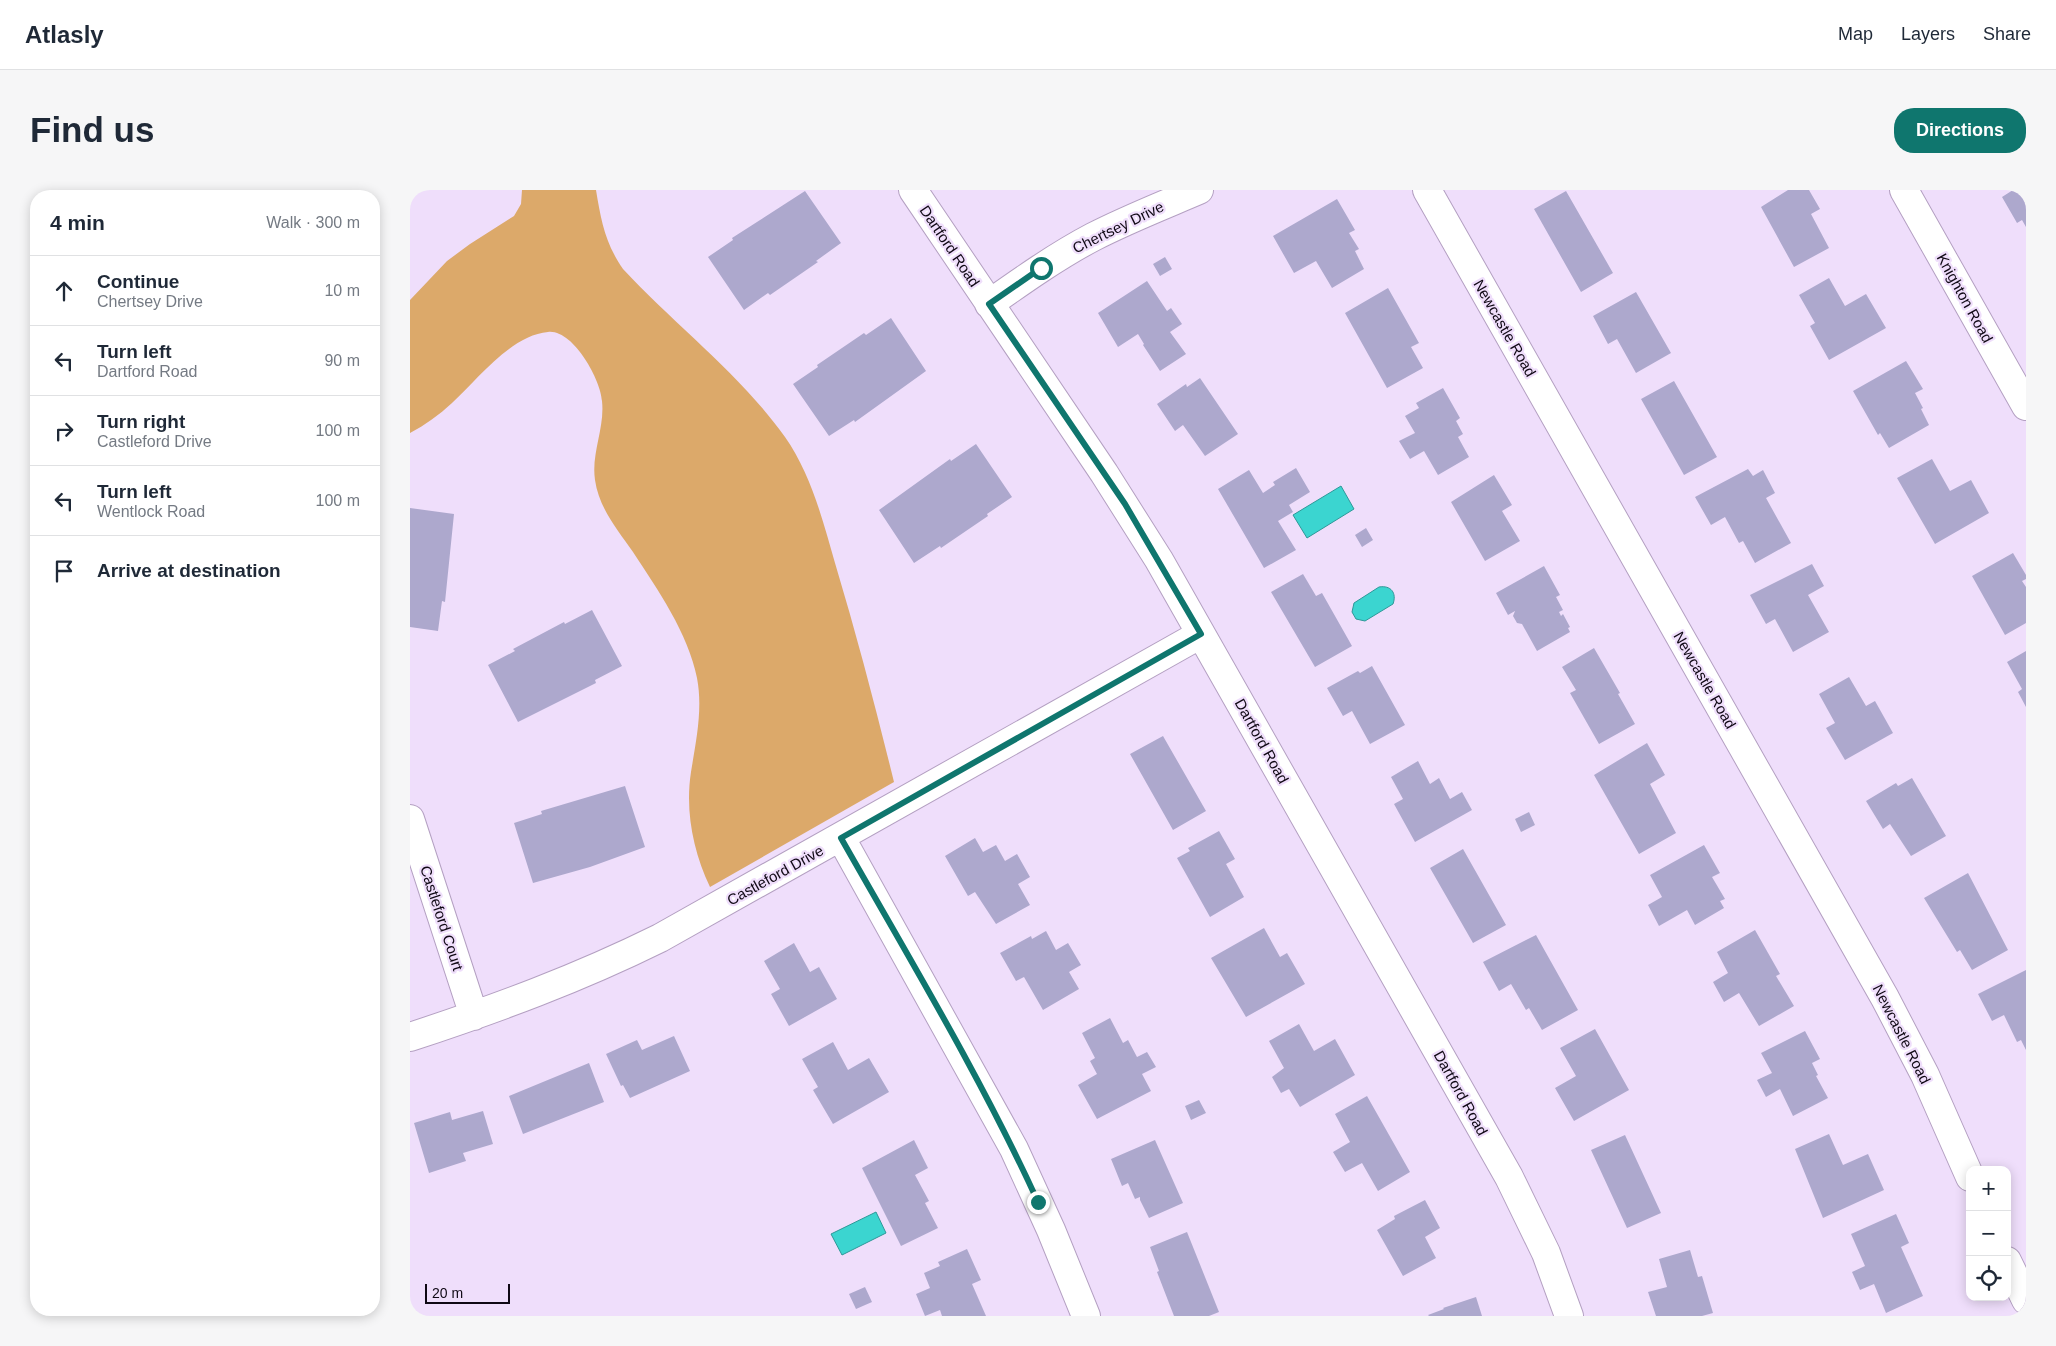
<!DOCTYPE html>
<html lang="en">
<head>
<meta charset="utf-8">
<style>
  :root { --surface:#fff; --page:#f6f6f7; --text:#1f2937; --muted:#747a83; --line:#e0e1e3; --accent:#0f766e }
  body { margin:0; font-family:Helvetica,sans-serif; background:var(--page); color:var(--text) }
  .controls { position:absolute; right:15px; bottom:15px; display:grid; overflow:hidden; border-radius:10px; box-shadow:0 2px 12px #0003 }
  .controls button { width:45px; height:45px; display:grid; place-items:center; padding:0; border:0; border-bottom:1px solid var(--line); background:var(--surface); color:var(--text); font:25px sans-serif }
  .scale { position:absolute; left:15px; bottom:12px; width:85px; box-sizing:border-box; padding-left:5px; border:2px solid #0f0814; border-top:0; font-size:14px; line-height:18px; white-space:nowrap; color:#0f0814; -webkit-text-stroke:4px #efdefb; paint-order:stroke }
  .stop { position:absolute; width:15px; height:15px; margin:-11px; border:4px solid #0f766e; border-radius:50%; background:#fff }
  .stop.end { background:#0f766e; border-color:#fff; box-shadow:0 1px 5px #0008 }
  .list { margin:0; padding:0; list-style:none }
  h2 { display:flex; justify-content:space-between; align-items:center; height:65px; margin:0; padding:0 20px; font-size:21px }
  h2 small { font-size:16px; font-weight:400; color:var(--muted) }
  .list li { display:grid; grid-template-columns:32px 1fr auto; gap:15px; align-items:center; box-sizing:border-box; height:70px; padding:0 20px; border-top:1px solid var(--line) }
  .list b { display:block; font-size:19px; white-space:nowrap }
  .list p { margin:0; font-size:16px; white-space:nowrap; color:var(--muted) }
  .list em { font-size:16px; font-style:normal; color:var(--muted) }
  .icon { flex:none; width:28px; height:28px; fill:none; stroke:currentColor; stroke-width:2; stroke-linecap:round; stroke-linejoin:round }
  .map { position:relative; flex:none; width:1616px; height:1126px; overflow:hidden; border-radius:20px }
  header { display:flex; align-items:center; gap:30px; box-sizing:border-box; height:70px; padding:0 25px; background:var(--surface); border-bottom:1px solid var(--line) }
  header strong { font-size:24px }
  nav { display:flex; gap:28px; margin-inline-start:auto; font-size:18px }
  .intro { display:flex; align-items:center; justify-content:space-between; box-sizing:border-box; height:120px; padding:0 30px }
  h1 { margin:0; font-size:35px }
  .button { padding:12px 22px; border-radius:20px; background:var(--accent); color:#fff; font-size:18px; font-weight:700 }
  main { display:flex; gap:30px; padding:0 30px }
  aside { flex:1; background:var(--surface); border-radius:20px; box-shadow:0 2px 12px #0003 }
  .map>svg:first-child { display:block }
  .green { fill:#dca96a }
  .water { fill:#3bd5d0; stroke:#2e9898 }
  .building { fill:#ada8cd }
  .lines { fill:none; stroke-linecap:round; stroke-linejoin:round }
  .street-casing { stroke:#b4a0c2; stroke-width:30 }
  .street { stroke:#fff; stroke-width:28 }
  .route { stroke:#0f766e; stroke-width:6 }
  .labels { text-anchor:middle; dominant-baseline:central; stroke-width:4.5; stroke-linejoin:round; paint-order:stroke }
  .street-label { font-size:15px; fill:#0f0814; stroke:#efdefb }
</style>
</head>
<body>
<header>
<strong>Atlasly</strong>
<nav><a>Map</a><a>Layers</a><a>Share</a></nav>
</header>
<div class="intro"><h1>Find us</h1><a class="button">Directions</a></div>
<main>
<aside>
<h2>4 min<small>Walk · 300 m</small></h2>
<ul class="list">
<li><svg class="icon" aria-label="ahead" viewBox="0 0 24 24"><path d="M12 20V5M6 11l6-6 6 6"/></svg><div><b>Continue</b><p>Chertsey Drive</p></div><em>10 m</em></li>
<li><svg class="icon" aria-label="left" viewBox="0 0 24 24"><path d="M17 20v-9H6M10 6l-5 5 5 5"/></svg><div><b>Turn left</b><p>Dartford Road</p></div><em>90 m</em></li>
<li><svg class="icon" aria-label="right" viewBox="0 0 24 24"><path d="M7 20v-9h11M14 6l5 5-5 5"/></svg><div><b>Turn right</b><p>Castleford Drive</p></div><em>100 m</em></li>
<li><svg class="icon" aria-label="left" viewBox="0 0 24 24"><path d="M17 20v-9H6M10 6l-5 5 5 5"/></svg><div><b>Turn left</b><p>Wentlock Road</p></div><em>100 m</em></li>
<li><svg class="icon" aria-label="arrive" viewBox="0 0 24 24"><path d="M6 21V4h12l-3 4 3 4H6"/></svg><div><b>Arrive at destination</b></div></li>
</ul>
</aside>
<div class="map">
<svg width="1616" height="1126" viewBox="0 0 1616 1126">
  <rect width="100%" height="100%" fill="#efdefb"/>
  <path class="green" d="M112,0h74c5,30 9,53 27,79 53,57 117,105 162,168 26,37 38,84 50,126 22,73 41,146 59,219l-184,105c-17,-36 -25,-76 -19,-115 5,-31 12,-63 6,-94 -9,-45 -39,-88 -64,-126 -16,-23 -34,-44 -38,-72 -4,-27 10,-52 7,-79 -1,-21 -29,-72 -54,-69 -37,3 -71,48 -96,71 -13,12 -27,22 -42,30v-133l37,-39 23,-17 44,-28 7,-12z"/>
  <path class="water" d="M931,296l13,23 -47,29 -14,-23z
    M969,397c12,-2 18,6 14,17l-28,17 -9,-2 -4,-7 2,-9z
    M466,1022l10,21 -44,22 -11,-21z"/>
  <path class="building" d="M1378,0h21l11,19 -9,5 18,34 -35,19 -33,-60z
    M1603,0h13v37l-4,-7 -5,3 -15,-26z
    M395,1l36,52 -25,18 2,1 -48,33 -2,-2 -24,17 -36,-53 25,-17 -1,-2z
    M1156,1l47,82 -32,19 -47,-83z
    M927,9l18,31 -6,3 10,16 -4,2 9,18 -32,19 -16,-27 -22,12 -21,-37z
    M755,67l7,12 -12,7 -7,-12z
    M1419,88l16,28 21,-12 20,34 -57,32 -19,-34 5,-3 -16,-28z
    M737,91l20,30 4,-3 11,16 -12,8 16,22 -26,17 -17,-26 1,-1 -6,-10 -20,13 -20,-34z
    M978,98l31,55 -8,4 12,21 -36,20 -42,-75z
    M1226,102l35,61 -35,20 -19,-34 -9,5 -15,-28z
    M481,128l35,53 -71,51 -1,-2 -25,16 -36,-52 25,-17 -1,-2 47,-32 2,2z
    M1496,171l17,28 -8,4 8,15 -2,1 8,16 -40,23 -9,-15 -2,2 -25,-44z
    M790,188l38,56 -33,22 -22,-31 -8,6 -18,-27 29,-20 1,3z
    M1264,191l43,76 -33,18 -43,-76z
    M1033,198l17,30 -4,3 7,13 -5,3 11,20 -31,18 -14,-24 -14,8 -11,-18 16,-8 -10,-17 14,-8 -3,-5z
    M566,254l36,53 -25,17 1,2 -47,32 -1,-2 -26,17 -35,-53 71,-51 1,2z
    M1522,269l18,32 21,-11 18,33 -54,31 -38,-66z
    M886,278l14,24 -21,13 4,7 -15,9 18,29 -32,18 -46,-79 31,-19 14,23 12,-8 -2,-3z
    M1338,279l5,7 10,-6 12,23 -9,5 25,45 -36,20 -12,-22 -4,2 -14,-26 -14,8 -16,-28z
    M1084,285l18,30 -10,6 18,30 -35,20 -34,-59z
    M0,318l44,6 -9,88 -3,-1 -4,30 -28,-4z
    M956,338l7,12 -11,7 -7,-12z
    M1603,363l13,22v4l-4,2 4,6v36l-21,12 -33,-59z
    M1402,374l12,22 -16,9 21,37 -36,20 -18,-33 -9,5 -16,-29z
    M1134,376l16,29 -4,2 7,13 -4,2 2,4 2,-2 7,13 -2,1 2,4 -33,19 -15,-27 -5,-1 -4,-7 2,-5 -7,4 -12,-22z
    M893,384l13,22 6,-3 30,53 -37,21 -44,-75z
    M182,420l30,56 -27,14 1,3 -78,39 -30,-57 27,-14 -2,-2 51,-27 1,2z
    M1184,458l26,45 -2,1 17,30 -36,20 -29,-51 6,-3 -14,-23z
    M1616,461v56l-8,-15 4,-3 -15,-27z
    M962,476l33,59 -35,19 -18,-33 -9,5 -16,-28 31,-17 2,2z
    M1439,487l17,29 9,-5 18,32 -48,27 -19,-32 9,-5 -16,-29z
    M753,546l43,75 -33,19 -43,-76z
    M1237,553l18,32 -15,9 26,49 -37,21 -45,-79z
    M1008,571l12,23 9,-6 11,21 12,-7 10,18 -57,32 -21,-38 9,-5 -12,-22z
    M1502,588l34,58 -35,20 -21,-32 -7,5 -17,-28 30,-18 2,3z
    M215,596l20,61 -55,20 -57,16 -19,-60 28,-9 -1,-3z
    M1119,622l6,13 -14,7 -6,-13z
    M809,641l16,28 -9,5 18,33 -34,20 -33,-59 13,-7 -2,-3z
    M565,648l8,14 13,-7 9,16 12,-7 13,23 -12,7 12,21 -34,19 -21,-32 -7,4 -23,-40z
    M1294,655l16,28 -8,4 13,22 -5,2 4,7 -29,17 -8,-15 -28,16 -11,-21 14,-8 -12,-22z
    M1053,659l43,76 -33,18 -43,-75z
    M1558,683l40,77 -36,20 -12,-20 -3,2 -33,-54z
    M854,738l16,29 7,-4 18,31 -59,33 -35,-59z
    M1345,740l25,44 -4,2 18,30 -35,20 -20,-33 -15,9 -11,-20 15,-9 -11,-21z
    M636,741l10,19 12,-7 13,22 -12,7 10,17 -36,21 -19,-33 -8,4 -16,-28 31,-17 1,3z
    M1126,745l42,75 -36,20 -13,-22 -3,2 -15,-26 -12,7 -16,-29z
    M384,753l16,29 9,-5 18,32 -48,27 -18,-32 9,-5 -16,-28z
    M1616,780v80l-5,-10 -4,2 -13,-27 -12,6 -14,-27z
    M700,828l13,25 5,-3 9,17 10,-5 9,15 -14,7 9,17 -54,28 -19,-34 19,-11 -7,-13 5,-3 -13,-25z
    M889,834l15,27 21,-12 20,36 -55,32 -11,-18 -8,4 -9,-16 12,-9 -15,-27z
    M1185,839l34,61 -55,31 -19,-33 21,-12 -16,-28z
    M1395,841l15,28 -8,4 6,12 -2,1 12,22 -35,18 -13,-27 -14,8 -9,-17 15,-7 -11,-20z
    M264,846l16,35 -60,27 -7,-13 -2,1 -15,-32 31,-14 5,10z
    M423,852l15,28 21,-12 20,34 -56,32 -20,-34 5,-3 -16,-28z
    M179,873l15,39 -81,32 -14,-38z
    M957,906l43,76 -32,19 -16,-28 -17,9 -12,-20 17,-10 -15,-28z
    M789,910l7,13 -15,7 -6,-14z
    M73,921l10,33 -30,9 3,8 -37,12 -15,-50 36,-11 2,8z
    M1419,944l14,31 25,-11 16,36 -61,28 -28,-69z
    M1215,945l36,78 -34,15 -36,-78z
    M504,950l14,28 -13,7 14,26 -4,2 13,25 -37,18 -39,-78z
    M745,950l28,63 -34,15 -9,-18v-3l-5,2 -7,-16 -6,3 -11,-27z
    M1015,1010l15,28 -15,9 11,21 -33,18 -26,-46 18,-11 -1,-3z
    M1486,1024l13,29 -8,4 22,49 -37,17 -12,-29 -14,6 -8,-18 13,-6 -14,-32z
    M777,1042l32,80 -10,4h-35l-17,-44 2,-1 -9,-24z
    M557,1059l14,31 -9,4 14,32h-44l-2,-6 -15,6 -9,-22 14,-6 -6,-15 16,-7 -2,-4z
    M1280,1060l8,27 4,-1 11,37 -11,3h-46l-8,-24 19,-5 -8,-28z
    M455,1097l7,15 -16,7 -7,-15z
    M1066,1107l6,19h-53l-1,-1 16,-6 -1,-1z"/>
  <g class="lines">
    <defs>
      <path id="street" d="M503,0l191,283 55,87 350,617 37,76 23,63
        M1017,0l458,808 40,77 45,102
        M1494,0l122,216
        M579,114c34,-24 68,-48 104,-67 35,-18 71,-32 106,-47
        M0,629l64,197
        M431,648l173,311 37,81 35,86
        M0,847c88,-29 167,-58 250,-99l541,-304
        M1597,1071l19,39"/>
    </defs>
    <use href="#street" class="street-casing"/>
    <use href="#street" class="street"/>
  </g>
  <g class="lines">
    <path class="route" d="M628,1012c-57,-125 -129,-244 -197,-364l360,-204 -76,-130 -136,-200 52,-36"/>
  </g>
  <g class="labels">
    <g class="street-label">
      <text transform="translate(708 37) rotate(-26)">Chertsey Drive</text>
      <text transform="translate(540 56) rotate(56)">Dartford Road</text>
      <text transform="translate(1555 108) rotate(61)">Knighton Road</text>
      <text transform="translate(1095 138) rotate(60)">Newcastle Road</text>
      <text transform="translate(1295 490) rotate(60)">Newcastle Road</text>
      <text transform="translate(852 551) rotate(61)">Dartford Road</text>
      <text transform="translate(365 685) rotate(-29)">Castleford Drive</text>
      <text transform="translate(32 728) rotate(72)">Castleford Court</text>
      <text transform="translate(1492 844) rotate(63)">Newcastle Road</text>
      <text transform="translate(1051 903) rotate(61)">Dartford Road</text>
    </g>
  </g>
</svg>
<div class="controls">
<button>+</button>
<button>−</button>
<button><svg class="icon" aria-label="locate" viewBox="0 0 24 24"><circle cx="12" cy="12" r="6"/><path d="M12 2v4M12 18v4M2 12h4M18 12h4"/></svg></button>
</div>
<div class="scale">20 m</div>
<div class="stop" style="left:631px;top:78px"></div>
<div class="stop end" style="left:628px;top:1012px"></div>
</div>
</main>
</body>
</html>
